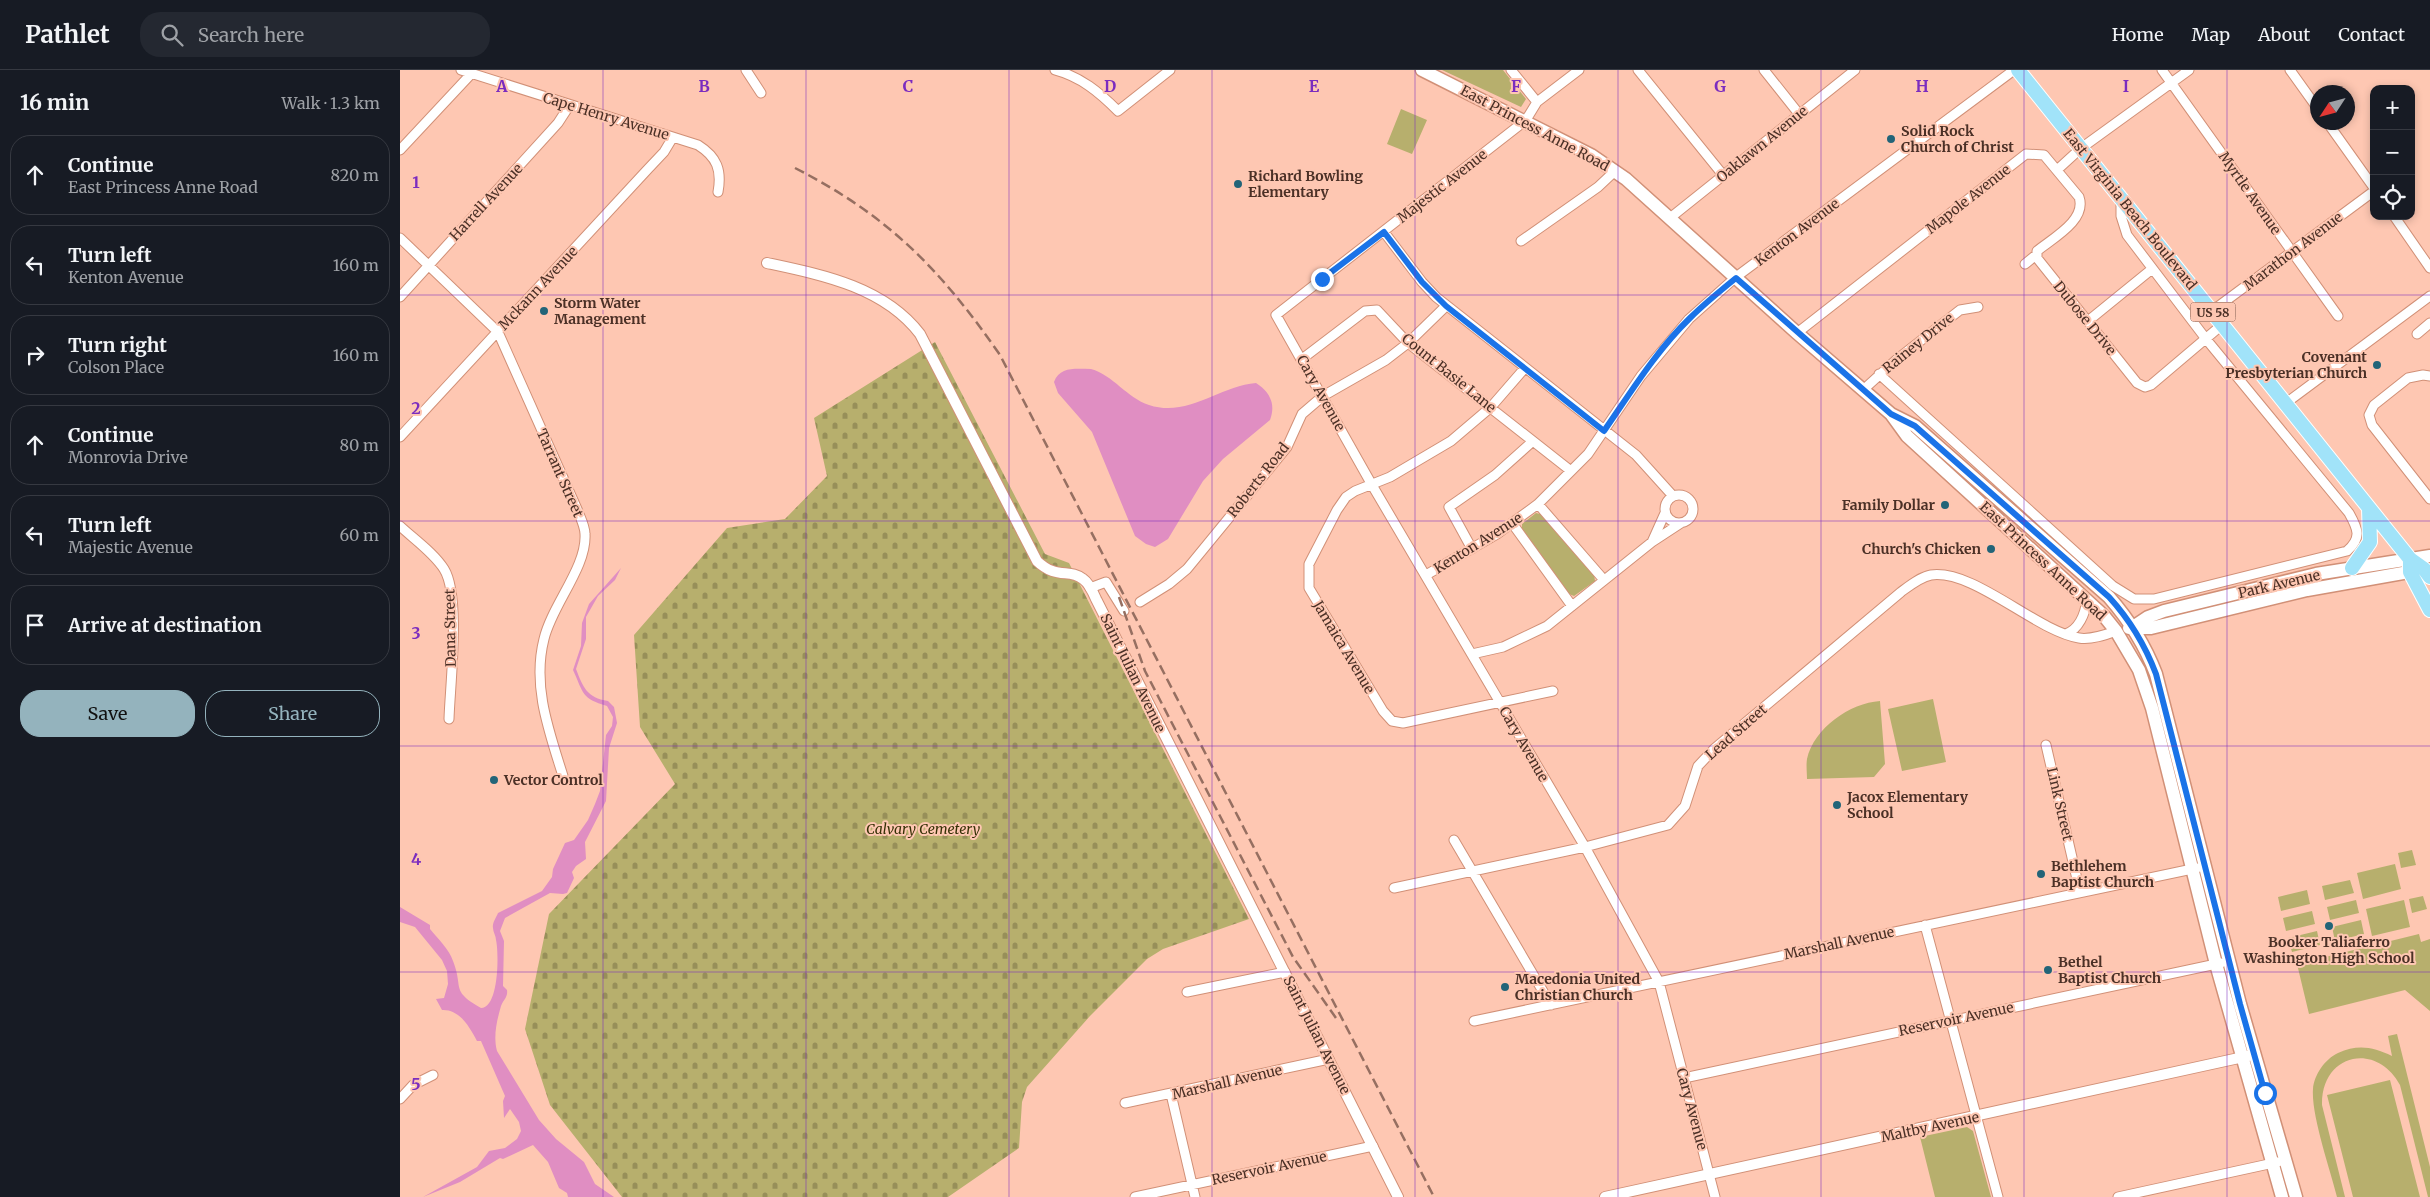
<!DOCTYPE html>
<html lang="en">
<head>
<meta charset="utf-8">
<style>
  :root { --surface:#171b24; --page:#242831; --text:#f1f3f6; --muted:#9ea1a6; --line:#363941; --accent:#94b3bd }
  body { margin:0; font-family:Merriweather,serif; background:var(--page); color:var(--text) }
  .controls { position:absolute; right:15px; top:15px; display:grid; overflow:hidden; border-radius:10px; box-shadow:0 2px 8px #0003 }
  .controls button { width:45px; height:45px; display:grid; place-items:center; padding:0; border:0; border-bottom:1px solid var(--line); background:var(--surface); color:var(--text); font:25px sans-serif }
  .compass { position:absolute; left:1910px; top:15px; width:45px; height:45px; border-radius:50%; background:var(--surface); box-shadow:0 2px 8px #0003; rotate:234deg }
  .stop { position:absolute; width:15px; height:15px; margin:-11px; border:4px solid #1a73e8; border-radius:50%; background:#fff }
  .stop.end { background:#1a73e8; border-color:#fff; box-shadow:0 1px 5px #0008 }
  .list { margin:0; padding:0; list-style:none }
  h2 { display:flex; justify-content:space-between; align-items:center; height:65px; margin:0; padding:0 20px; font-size:21px }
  h2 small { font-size:16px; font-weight:400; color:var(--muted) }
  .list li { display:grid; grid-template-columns:32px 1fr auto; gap:15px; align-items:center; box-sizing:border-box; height:80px; margin:0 10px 10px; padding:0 10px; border:1px solid var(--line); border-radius:20px }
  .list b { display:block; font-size:19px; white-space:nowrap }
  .list p { margin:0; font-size:16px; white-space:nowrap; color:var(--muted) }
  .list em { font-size:16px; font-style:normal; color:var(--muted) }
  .actions { display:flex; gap:10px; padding:15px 20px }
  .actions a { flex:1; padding:11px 0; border:1px solid var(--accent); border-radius:20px; text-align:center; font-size:18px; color:var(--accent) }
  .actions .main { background:var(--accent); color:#111 }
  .icon { flex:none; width:28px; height:28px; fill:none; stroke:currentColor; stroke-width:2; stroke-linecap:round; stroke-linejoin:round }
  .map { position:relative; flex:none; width:2030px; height:1127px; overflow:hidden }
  header { display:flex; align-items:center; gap:30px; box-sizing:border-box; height:70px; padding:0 25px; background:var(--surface); border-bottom:1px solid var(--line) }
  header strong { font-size:24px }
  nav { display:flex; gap:28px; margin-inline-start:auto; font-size:18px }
  .search { width:350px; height:45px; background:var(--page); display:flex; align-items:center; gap:12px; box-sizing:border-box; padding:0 18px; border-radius:20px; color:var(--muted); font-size:19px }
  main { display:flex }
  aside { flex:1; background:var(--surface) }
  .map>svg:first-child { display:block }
  .green { fill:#b7af6d }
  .cemetery { fill:url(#cemetery-stones) }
  .water { fill:#e08ec2 }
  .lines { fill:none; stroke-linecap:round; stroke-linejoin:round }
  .minor-casing { stroke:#d19077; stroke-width:11 }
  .tertiary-casing { stroke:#d19077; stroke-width:12 }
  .secondary-casing { stroke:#d19077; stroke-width:15 }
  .primary-casing { stroke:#fff; stroke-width:16 }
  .minor { stroke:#fff; stroke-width:9 }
  .tertiary { stroke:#fff; stroke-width:10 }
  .secondary { stroke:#fff; stroke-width:12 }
  .primary { stroke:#a1e3f9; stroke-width:14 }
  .rail { stroke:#966f61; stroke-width:2.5; stroke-dasharray:10 5; stroke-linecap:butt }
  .route { stroke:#1a73e8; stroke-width:6 }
  .grid { fill:none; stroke:#7b2cbf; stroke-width:1; stroke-opacity:0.55 }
  .poi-dot { fill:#226478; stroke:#fec7b2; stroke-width:2 }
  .labels { text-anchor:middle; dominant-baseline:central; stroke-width:4; stroke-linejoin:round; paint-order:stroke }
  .shield { fill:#fec7b2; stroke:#815d50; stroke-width:1 }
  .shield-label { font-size:12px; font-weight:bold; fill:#4b3026 }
  .street-label { font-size:14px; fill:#4b3026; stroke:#fec7b2 }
  .poi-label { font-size:14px; font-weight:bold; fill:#4b3026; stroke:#fec7b2; text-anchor:start }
  .park-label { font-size:14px; font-style:italic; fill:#353005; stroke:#fec7b2 }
  .grid-label { font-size:16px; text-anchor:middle; font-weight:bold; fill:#7b2cbf; stroke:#fec7b2; stroke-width:4; stroke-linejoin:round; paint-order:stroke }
</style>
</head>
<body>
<header>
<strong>Pathlet</strong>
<div class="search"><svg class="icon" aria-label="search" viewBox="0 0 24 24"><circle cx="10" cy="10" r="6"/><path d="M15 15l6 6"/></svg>Search here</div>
<nav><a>Home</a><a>Map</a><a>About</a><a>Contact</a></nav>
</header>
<main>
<aside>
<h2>16 min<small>Walk · 1.3 km</small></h2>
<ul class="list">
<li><svg class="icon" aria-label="ahead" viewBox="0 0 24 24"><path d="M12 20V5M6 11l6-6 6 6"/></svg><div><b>Continue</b><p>East Princess Anne Road</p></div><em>820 m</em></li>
<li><svg class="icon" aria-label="left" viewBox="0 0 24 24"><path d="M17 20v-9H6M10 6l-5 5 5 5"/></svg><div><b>Turn left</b><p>Kenton Avenue</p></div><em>160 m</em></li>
<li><svg class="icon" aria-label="right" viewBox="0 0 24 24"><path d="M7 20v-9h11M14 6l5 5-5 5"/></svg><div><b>Turn right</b><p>Colson Place</p></div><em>160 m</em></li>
<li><svg class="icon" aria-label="ahead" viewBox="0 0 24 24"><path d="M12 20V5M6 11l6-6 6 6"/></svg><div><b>Continue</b><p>Monrovia Drive</p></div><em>80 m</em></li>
<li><svg class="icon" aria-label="left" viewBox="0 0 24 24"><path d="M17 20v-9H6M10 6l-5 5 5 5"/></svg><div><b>Turn left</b><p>Majestic Avenue</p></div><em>60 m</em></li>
<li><svg class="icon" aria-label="arrive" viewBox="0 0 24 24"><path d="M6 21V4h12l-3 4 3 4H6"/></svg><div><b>Arrive at destination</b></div></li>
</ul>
<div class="actions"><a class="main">Save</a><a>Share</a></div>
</aside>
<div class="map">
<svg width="2030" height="1127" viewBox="0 0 2030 1127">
  <defs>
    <pattern id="cemetery-stones" width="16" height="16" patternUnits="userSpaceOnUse" patternTransform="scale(1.25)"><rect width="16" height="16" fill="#b7af6d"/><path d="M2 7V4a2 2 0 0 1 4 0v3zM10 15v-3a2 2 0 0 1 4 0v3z" fill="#978f59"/></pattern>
  </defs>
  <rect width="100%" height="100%" fill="#fec7b2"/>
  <path class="green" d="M1042,0h61l23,29 -5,8z
    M1001,39l26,11 -15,34 -25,-10z
    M1136,443l8,2 50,59 1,7 -21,15 -5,-2 -47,-64v-6z
    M1533,629l13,63 -44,9 -14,-62z
    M1480,631l5,63 -11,13 -67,2c0,-6 -1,-14 0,-20 7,-31 43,-56 73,-58z
    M2012,780l4,15 -15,3 -3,-15z
    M1995,794l6,25 -38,10 -6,-26z
    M1950,810l4,13 -29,7 -3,-14z
    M1907,820l3,14 -29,7 -3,-14z
    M2023,826l4,13 -15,4 -3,-14z
    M1956,830l3,13 -29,7 -3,-13z
    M2004,830l6,27 -38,9 -6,-27z
    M1912,841l3,13 -29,7 -3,-13z
    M1961,850l3,14 -29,7 -3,-14z
    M1917,861l3,14 -28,7 -4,-14z
    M2019,864l2,8 9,-3v72l-25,-21 -96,24 -12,-50z
    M1997,964l33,133v30h-2l-28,-112c-24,-44 -79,-31 -78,20l23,92h-8c-7,-28 -26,-82 -24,-108 1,-14 12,-30 25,-36 20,-9 35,-6 54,3l-4,-20z
    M1990,1010l30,117h-67l-26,-102z
    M1567,1057l6,4 18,66h-56l-15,-60z"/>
  <path class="cemetery" d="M535,272l110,212 24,9 180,356 -86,30 -16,10 -57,57 -63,71 -5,15 -3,46 -71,49h-326l-72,-92 -25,-76 24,-115 126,-130 -35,-57 -6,-92 93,-107 58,-9 42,-43 -13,-58z"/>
  <path class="water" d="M691,299c22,6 36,29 58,36 39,13 70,-19 107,-22 14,9 20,21 14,37l-47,39 -20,22 -35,58 -13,8 -9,-3 -11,-8 -43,-104 -34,-39 -4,-11c6,-16 22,-13 37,-13z
    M221,498l-6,12 -17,16 -12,21v22l-10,30c7,18 11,29 32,32l6,6 3,16 -8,25 -3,53 -21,41 1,17 -10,7 -4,6 2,6 -7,15 -4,1 -13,-1 -45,25 -5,13 4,10 -1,45 4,4c1,7 -3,9 -6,16 -4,14 -8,30 -4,45l42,69 17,19 28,23 11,22 19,13h-46l-1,-4 -8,-5 -11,-26 -15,-17 -30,14 -3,-1 -40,24 -37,15 54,-30 12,-16 16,-3 12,-9 4,-8 -2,-9 -9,-13 -6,9 -1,-17 2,-5 -24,-55h-4c-7,-13 -17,-32 -35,-31l-6,-11 8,-1 4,-14 -1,-13 -5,-11 -27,-33 -15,-5v-15l30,18v4c8,10 19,20 23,32 11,28 -3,29 28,47 18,0 18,-55 15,-68 0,-4 -3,-8 -3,-12 -1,-5 3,-10 5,-15l44,-22 10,-14 1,-8 12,-26 9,-3 14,-20 7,-16 5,-13 6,-56 6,-9 1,-9 -6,-11c-26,-8 -23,-12 -34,-36l8,-24 1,-23 7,-19z"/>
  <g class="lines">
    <defs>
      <path id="minor" d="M61,0l237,75c19,12 24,25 20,47
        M346,0l15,23
        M655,0c26,7 44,22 63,41l52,-41
        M1111,0l26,32
        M1179,0l-42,32 -11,18 -250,195 96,170 213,362 74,135 56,215
        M1238,0l85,105
        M1364,0l35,44
        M1762,0l176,246
        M1890,0l28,39
        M1927,52l47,66
        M0,80l72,-77
        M1657,100l23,-21 109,-79
        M1994,146l36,52
        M1270,148l185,-148
        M984,162l38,50 14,15 200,158 37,41
        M0,168l98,94 79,177c3,8 8,17 8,25 2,33 -33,71 -41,105 -12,47 5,92 19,137
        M1121,171l77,-54 17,-16
        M1625,194l11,-9
        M0,227l158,-174 11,-17
        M1812,241l162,-120
        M1688,251l64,-52
        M1397,263l229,-179 18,1 35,42c8,23 -26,41 -42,54v7l100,125 8,4 6,-2 72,-61
        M2017,264l13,-11
        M902,289l63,-48 12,-1 31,33 163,128
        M1124,299l-33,38 -40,34 -61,36 -35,14 -9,6 -9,13 -28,54v24l74,123 9,10 11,2 150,-32
        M1479,304l234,212 21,13h20l193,-48c15,-13 11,-22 2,-38l-143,-174 -79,-104 -6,-19v-17
        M2030,306l-7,-1 -15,3 -34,27 -5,10 3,10 58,74
        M1463,320l33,-30 64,-50 18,-3
        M1886,333l144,-107
        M0,367l247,-267 17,-18 9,-15
        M1265 439a14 14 0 1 1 28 0a14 14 0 1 1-28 0Z
        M1138,434l66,76
        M1112,453l60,83
        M0,456c14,13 34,27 44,43 17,27 6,116 5,150
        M1252,472l13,-29
        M1072,479l-23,-42 46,-32 38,-34
        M1026,505l71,-41 41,-30 50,-50 53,-78 48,-57 47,-42 278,-207
        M690,518l16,-6 18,29
        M740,532l29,-18 18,-15 100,-122 15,-33 21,-18 63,-36 22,-17 38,-37
        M1666,564c13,-5 19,-20 21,-34
        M1072,584l31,-7 44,-21 105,-84 29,-19
        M1646,675l34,147
        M1054,770l97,165
        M994,818l191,-41 83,-22 17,-19 13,-40 16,-17 187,-157c8,-6 19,-15 30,-17 43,-6 105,56 148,63 12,2 26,-3 37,-7
        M1525,855l73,272
        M787,922l98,-20
        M1074,951l723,-153
        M1284,1008l537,-115
        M771,1024l24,103
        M0,1029l13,-14 20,-10
        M725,1033l204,-44
        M735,1127l238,-51
        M1718,1127l160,-35"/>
      <path id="tertiary" d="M367,193c56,12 117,24 153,71l117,227c20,19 32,7 46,18 6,4 10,13 13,20l302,598
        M1205,1127l643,-141"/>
      <path id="secondary" d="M1022,0l169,85 35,24 171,154 94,81 16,22 197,180 12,15 23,39 13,38 64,256 66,233
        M1491,344l24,12 194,171c21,24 36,48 47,77l84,330 56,193
        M1733,557l15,-10 16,-6 152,-37 114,-18
        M1729,558h22l156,-38 113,-20"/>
      <path id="primary" d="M1618,0l392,489 14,10 6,8
        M2010,489v13l20,38
        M1952,498l18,-26 -1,-34"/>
    </defs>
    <use href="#minor" class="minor-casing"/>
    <use href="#tertiary" class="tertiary-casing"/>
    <use href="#secondary" class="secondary-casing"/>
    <use href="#primary" class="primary-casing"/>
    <use href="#minor" class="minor"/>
    <use href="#tertiary" class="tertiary"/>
    <use href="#secondary" class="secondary"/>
    <use href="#primary" class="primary"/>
    <path class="rail" d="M395,98c94,48 146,102 205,187l434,842
      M719,527l26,74 107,207 41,79 43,61"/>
  </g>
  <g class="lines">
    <path class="route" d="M922,209l62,-47 38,50 24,24 158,125c27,-39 52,-80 86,-113 14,-14 30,-27 46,-40l155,136 24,12 194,171c21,23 36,48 47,77l84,330 25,89"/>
  </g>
  <path class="grid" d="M203,0v1127M406,0v1127M609,0v1127M812,0v1127M1015,0v1127M1218,0v1127M1421,0v1127M1624,0v1127M1827,0v1127M0,225h2030M0,451h2030M0,676h2030M0,902h2030"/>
  <g class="poi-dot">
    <circle cx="1491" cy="69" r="5"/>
    <circle cx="838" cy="114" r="5"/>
    <circle cx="144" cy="241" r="5"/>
    <circle cx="1977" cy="295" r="5"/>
    <circle cx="1545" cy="435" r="5"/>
    <circle cx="1591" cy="479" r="5"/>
    <circle cx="94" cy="710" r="5"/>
    <circle cx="1437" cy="735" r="5"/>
    <circle cx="1641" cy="804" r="5"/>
    <circle cx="1929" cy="856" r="5"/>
    <circle cx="1648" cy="900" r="5"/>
    <circle cx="1105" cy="917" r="5"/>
  </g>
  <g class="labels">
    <rect class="shield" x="1790.5" y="232.5" width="45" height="19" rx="4"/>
    <g class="shield-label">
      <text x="1813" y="242">US 58</text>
    </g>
    <g class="street-label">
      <text transform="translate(206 46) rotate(17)">Cape Henry Avenue</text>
      <text transform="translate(1135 58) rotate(28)">East Princess Anne Road</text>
      <text transform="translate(1362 74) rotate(-39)">Oaklawn Avenue</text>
      <text transform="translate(1042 116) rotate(-38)">Majestic Avenue</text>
      <text transform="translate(1850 123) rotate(55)">Myrtle Avenue</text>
      <text transform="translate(1568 129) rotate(-38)">Mapole Avenue</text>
      <text transform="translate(86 132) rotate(-47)">Harrell Avenue</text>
      <text transform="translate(1730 139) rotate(51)">East Virginia Beach Boulevard</text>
      <text transform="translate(1397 162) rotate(-37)">Kenton Avenue</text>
      <text transform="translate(1893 181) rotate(-37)">Marathon Avenue</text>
      <text transform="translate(138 218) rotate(-47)">Mckann Avenue</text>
      <text transform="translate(1685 248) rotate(51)">Dubose Drive</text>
      <text transform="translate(1518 273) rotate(-39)">Rainey Drive</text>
      <text transform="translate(1049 303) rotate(39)">Count Basie Lane</text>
      <text transform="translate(921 323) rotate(61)">Cary Avenue</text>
      <text transform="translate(160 403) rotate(66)">Tarrant Street</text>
      <text transform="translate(858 410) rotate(-52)">Roberts Road</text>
      <text transform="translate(1078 473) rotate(-32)">Kenton Avenue</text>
      <text transform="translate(1643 491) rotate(43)">East Princess Anne Road</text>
      <text transform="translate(1879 514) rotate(-13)">Park Avenue</text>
      <text transform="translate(50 558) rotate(-91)">Dana Street</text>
      <text transform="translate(944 577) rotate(59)">Jamaica Avenue</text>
      <text transform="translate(733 603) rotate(64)">Saint Julian Avenue</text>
      <text transform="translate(1336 662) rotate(-41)">Lead Street</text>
      <text transform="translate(1124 674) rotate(60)">Cary Avenue</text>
      <text transform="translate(1660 734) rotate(77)">Link Street</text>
      <text transform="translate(1439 873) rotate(-12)">Marshall Avenue</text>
      <text transform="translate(1556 949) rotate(-12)">Reservoir Avenue</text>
      <text transform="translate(917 965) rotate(63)">Saint Julian Avenue</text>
      <text transform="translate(827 1012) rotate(-13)">Marshall Avenue</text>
      <text transform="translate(1292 1039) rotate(75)">Cary Avenue</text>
      <text transform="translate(1530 1057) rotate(-12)">Maltby Avenue</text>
      <text transform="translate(869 1098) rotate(-12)">Reservoir Avenue</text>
    </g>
    <g class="poi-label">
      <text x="1501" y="61">Solid Rock<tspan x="1501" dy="16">Church of Christ</tspan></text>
      <text x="848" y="106">Richard Bowling<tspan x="848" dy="16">Elementary</tspan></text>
      <text x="154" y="233">Storm Water<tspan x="154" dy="16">Management</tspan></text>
      <text x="1967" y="287" text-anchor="end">Covenant<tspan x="1967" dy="16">Presbyterian Church</tspan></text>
      <text x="1535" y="435" text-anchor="end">Family Dollar</text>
      <text x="1581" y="479" text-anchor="end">Church's Chicken</text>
      <text x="104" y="710">Vector Control</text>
      <text x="1447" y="727">Jacox Elementary<tspan x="1447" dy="16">School</tspan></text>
      <text x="1651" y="796">Bethlehem<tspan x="1651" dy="16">Baptist Church</tspan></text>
      <text x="1929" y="872" text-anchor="middle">Booker Taliaferro<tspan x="1929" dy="16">Washington High School</tspan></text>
      <text x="1658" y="892">Bethel<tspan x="1658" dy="16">Baptist Church</tspan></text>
      <text x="1115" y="909">Macedonia United<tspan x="1115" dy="16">Christian Church</tspan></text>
    </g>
    <g class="park-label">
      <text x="523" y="759">Calvary Cemetery</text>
    </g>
  </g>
  <g class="grid-label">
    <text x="102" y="22">A</text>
    <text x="304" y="22">B</text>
    <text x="508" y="22">C</text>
    <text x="710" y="22">D</text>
    <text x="914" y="22">E</text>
    <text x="1116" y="22">F</text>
    <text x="1320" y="22">G</text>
    <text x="1522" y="22">H</text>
    <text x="1726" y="22">I</text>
    <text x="16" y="118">1</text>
    <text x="16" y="344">2</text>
    <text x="16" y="569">3</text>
    <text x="16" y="795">4</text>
    <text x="16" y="1020">5</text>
  </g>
</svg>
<div class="controls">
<button>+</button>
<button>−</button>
<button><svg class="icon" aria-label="locate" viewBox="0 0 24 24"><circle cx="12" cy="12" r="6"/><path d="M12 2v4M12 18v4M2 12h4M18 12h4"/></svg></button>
</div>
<svg class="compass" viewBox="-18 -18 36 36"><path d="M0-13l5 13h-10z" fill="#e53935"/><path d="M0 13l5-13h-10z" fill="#9ea1a6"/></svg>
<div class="stop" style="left:1865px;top:1023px"></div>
<div class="stop end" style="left:922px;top:209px"></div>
</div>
</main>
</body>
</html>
